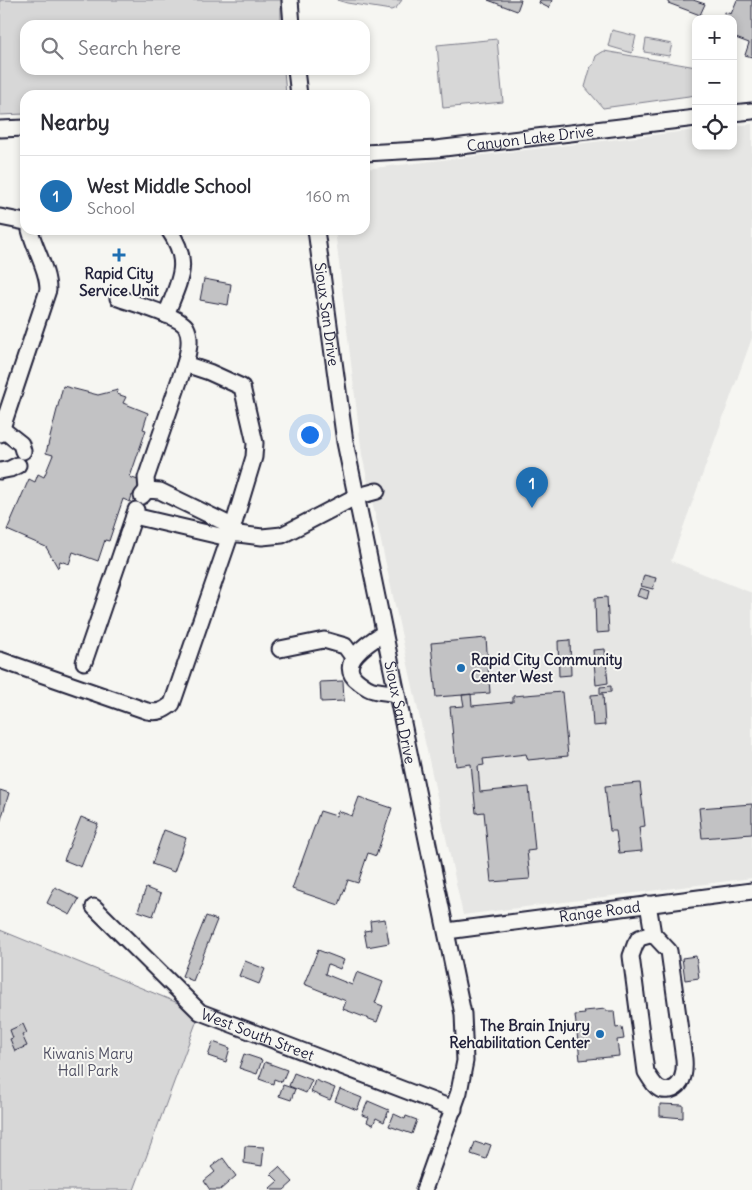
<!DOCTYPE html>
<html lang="en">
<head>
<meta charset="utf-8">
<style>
  :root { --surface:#fff; --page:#f7f7f7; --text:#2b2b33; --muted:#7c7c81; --line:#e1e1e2; --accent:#1f6fb2 }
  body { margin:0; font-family:Delius,sans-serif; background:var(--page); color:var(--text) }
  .controls { position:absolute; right:15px; top:15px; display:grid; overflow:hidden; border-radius:10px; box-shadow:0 2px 8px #0003 }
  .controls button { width:45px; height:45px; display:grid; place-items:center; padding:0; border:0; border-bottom:1px solid var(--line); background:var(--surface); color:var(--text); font:25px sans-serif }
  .you { position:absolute; left:309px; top:434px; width:18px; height:18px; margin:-12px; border:4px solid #fff; border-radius:50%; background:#1a73e8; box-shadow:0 0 0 8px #1a73e833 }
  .badge { display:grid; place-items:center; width:32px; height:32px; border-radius:50%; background:var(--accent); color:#fff; font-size:16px; font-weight:700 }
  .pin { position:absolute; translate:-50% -41px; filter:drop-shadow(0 1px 2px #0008) }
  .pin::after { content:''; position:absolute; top:26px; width:18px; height:15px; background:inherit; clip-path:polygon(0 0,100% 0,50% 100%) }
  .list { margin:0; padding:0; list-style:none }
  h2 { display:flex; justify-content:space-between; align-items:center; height:65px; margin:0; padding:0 20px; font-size:21px }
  h2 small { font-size:16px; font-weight:400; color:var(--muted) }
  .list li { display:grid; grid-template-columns:32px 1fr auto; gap:15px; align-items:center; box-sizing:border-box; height:80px; padding:0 20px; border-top:1px solid var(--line) }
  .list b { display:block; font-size:19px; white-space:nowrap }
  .list p { margin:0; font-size:16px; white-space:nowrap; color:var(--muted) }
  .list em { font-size:16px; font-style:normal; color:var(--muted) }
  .icon { flex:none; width:28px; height:28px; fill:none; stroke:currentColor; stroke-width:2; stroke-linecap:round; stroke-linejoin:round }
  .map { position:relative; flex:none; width:752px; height:1190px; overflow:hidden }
  .search { position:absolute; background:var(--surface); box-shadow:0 2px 8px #0003; left:20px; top:20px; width:350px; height:55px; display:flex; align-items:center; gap:12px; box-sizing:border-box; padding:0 18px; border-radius:15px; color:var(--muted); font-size:19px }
  .panel { position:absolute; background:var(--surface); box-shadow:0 2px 8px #0003; left:20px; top:90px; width:350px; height:145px; border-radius:15px }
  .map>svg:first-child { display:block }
  .built { fill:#e6e6e4 }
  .green { fill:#d7d7d7; stroke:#7c7c89 }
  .building { fill:#c2c2c4; stroke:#22223b }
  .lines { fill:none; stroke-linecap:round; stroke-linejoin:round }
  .minor-casing { stroke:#22223b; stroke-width:19 }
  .minor { stroke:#f6f6f2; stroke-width:15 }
  .poi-dot { fill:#1f6fb2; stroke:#f6f6f2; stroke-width:2 }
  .labels { text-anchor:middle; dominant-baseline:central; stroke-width:4; stroke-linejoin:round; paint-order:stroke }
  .street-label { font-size:15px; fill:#22223b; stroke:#f6f6f2 }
  .poi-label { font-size:15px; font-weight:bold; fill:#22223b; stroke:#f6f6f2 }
  .park-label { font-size:15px; fill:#4f4f62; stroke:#f6f6f2 }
</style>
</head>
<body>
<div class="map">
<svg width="752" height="1190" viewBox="0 0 752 1190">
  <rect width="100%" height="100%" fill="#f6f6f2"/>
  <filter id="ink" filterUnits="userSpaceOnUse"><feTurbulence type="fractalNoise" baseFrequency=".02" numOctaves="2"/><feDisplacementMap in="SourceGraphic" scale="10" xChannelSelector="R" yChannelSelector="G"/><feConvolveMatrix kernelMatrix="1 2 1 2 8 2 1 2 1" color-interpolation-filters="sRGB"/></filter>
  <g filter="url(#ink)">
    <path class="built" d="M752,124v214l-81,223 81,32v285l-289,37 -101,-460 -27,-225h30v-61l331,-39v16h37v-20z"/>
    <path class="green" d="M0,0h281v25h-256v45h259l2,25h-261v19l-25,1z
      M337,0h65l-6,8 -5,2 -44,-7z
      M612,30l24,6 -4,17 -24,-7z
      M497,39l6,63 -60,6 -6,-63z
      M646,39l26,5 -3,12 -25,-4z
      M604,51l92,16v28l-93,13 -18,-21 6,-21 2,-1 3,-9z
      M0,930l200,82 -66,178h-134z"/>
    <path class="building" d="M488,0h33l-4,11z
      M540,0h12l-3,8 -10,-5z
      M669,0h24l12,4 -5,11 -32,-12z
      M737,0h15v57l-7,-2 4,-12 -16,-6v-18h-10l2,-7 6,2z
      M204,279l27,5 -3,21 -28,-5z
      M63,386l35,9 20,-5 -1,4 9,3 -3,6 25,10 -5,16 3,1 -16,47 15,6 -5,14 -8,-2 -2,7 -7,-3 -14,42 -4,-1 -7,21 -25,-9 -4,12 -9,-3 -2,7 -12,-21 -39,-17 22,-51 6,3 3,-8 6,3 9,-22 -7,-2z
      M644,575l12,3 -3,11 -12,-3z
      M640,588l9,3 -2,8 -10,-3z
      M607,597l2,35 -13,1 -1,-35z
      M486,638l4,55 -54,4 -5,-54z
      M570,640l1,35 -12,1 -1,-35z
      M605,649l3,34 -12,2 -3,-35z
      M343,681l1,20 -23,1 -1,-20z
      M611,686v6l-11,1v-6z
      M562,692l6,64 -40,4 -2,-6 -43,5 1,6 -6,1 2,26 49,-5 6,63 -8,1 3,28 -39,3 -7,-70 -8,1 -5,-49 -15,2 -6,-59 14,-1 -2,-11 9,-1 1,12 41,-4v-6z
      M603,694l2,31 -12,1 -2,-31z
      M640,783l5,43 -6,1 3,24 -23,2 -3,-22h-6l-5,-45z
      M0,790l9,3 -9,30z
      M359,797l33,11 -16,48 -8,-3 -10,30 -10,-3 -9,25 -47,-16 28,-78 16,5 2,-5 14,5z
      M752,804v30l-50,4 -3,-30z
      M81,817l17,7 -17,43 -17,-7z
      M164,830l22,8 -12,34 -22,-8z
      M55,887l24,12 -9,16 -23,-12z
      M146,888l15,6 -8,22 -15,-5z
      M206,916l11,4 -24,61 -11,-5z
      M385,919l4,24 -22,4 -3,-16 7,-1 -1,-9z
      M318,950l26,10 -4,9 -12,-5 -3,10 27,11 5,-13 26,10 -8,21 8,3 -6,16 -34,-13 3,-8 -42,-17z
      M696,956l3,22 -14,2 -3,-22z
      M245,961l20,8 -6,15 -20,-8z
      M606,1009v2h8l2,17 6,-1 2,12 -7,1 2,16 -39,4 -5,-45 10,-1 -1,-3z
      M23,1024l4,9 -5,2 5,11 -12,5 -5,-12 3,-1 -3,-8z
      M213,1042l17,6 -4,14 -18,-6z
      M244,1054l18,6 -5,14 -18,-6z
      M265,1062l22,8 -5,12 -8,-3 -1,5 -14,-5z
      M294,1073l18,7 -6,13 -17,-7z
      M315,1080l20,8 -5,12 -19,-8z
      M283,1085l12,4 -4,11 -12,-4z
      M340,1089l22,9 -5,12 -22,-9z
      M368,1101l21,9 -5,12 -8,-4 -3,7 -6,-3 2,-5 -7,-2z
      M660,1104l23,1v13l-23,-2z
      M394,1114l11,5 1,-3 11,4 -5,14 -23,-8z
      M475,1142l9,3 1,-2 6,2 -5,14 -15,-5z
      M245,1146l19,1 -2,19 -18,-3z
      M223,1158l13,18 -16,14h-10l-6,-9 11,-9 -4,-5z
      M279,1167l14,15 -9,8h-12l-2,-2 8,-7 -7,-7z"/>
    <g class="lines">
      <defs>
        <g id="minor">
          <path d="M290,0l2,25"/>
          <path d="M296,70l3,25"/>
          <path d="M733,113l19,-2"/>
          <path d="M0,129l25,-1"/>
          <path id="s1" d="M365,153l71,-4 260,-31"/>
          <path d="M0,217l25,5"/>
          <path id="s2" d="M316,230l29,212 118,572 2,47 -6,31 -35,98"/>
          <path d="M118,298c14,5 61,18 68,29 6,11 2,26 -1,37l24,8 33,15 13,56 -1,14 -23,76"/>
          <path d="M166,315c13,-34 26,-52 3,-85"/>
          <path d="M2,429l19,15 2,7"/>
          <path d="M0,434l48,-144c0,-20 -13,-40 -18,-60"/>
          <path d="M0,471l10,-2 8,-4"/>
          <path d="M147,490l-1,-12 39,-114"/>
          <path d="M136,510l-2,6 90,21 7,-4 -3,-9 -68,-33 -13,-1 -5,6"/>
          <path d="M384,633c-15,9 -50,31 -25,49 4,3 9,7 14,8 7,2 16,2 23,4"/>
          <path d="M280,649l44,-9 21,6 8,11"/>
          <path d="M0,660l147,51c11,2 16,0 25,-7l59,-171 31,4 20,-2 73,-38 22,-6"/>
          <path d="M84,662l50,-146"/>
          <path d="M648,904l5,30 16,17 15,108c1,12 0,27 -14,31 -1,0 -7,1 -8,0 -7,-2 -12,-12 -16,-18l-15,-116 4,-11 4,-7 14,-4"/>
          <path id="s3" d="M94,907l106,105 254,97"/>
          <path id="s4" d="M447,931l305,-40"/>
        </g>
      </defs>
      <use href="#minor" class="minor-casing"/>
      <use href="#minor" class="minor"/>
    </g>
  </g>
  <g class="poi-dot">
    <path d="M116.5 247.5h5v5h5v5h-5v5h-5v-5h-5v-5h5z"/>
    <circle cx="461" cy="668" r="5"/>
    <circle cx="600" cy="1034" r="5"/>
  </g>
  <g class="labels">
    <g class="street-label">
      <text stroke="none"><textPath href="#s1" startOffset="166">Canyon Lake Drive</textPath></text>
      <text stroke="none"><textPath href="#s2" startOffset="85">Sioux San Drive</textPath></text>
      <text stroke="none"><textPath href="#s2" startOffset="490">Sioux San Drive</textPath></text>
      <text stroke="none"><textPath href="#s4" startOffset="154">Range Road</textPath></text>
      <text stroke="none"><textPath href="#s3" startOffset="211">West South Street</textPath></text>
    </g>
    <g class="poi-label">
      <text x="119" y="273">Rapid City<tspan x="119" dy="17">Service Unit</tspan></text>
      <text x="471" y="659" text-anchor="start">Rapid City Community<tspan x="471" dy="17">Center West</tspan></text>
      <text x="590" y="1025" text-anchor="end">The Brain Injury<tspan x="590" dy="17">Rehabilitation Center</tspan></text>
    </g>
    <g class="park-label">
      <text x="88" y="1053">Kiwanis Mary<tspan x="88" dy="17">Hall Park</tspan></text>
    </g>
  </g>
</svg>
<div class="controls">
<button>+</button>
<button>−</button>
<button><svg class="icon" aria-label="locate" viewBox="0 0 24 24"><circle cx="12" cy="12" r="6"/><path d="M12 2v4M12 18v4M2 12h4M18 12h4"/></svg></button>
</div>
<div class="you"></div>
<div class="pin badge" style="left:532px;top:508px">1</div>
<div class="search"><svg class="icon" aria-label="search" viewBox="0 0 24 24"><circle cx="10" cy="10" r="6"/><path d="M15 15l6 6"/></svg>Search here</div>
<section class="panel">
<h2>Nearby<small></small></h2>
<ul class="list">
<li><span class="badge">1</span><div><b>West Middle School</b><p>School</p></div><em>160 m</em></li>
</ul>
</section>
</div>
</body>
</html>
